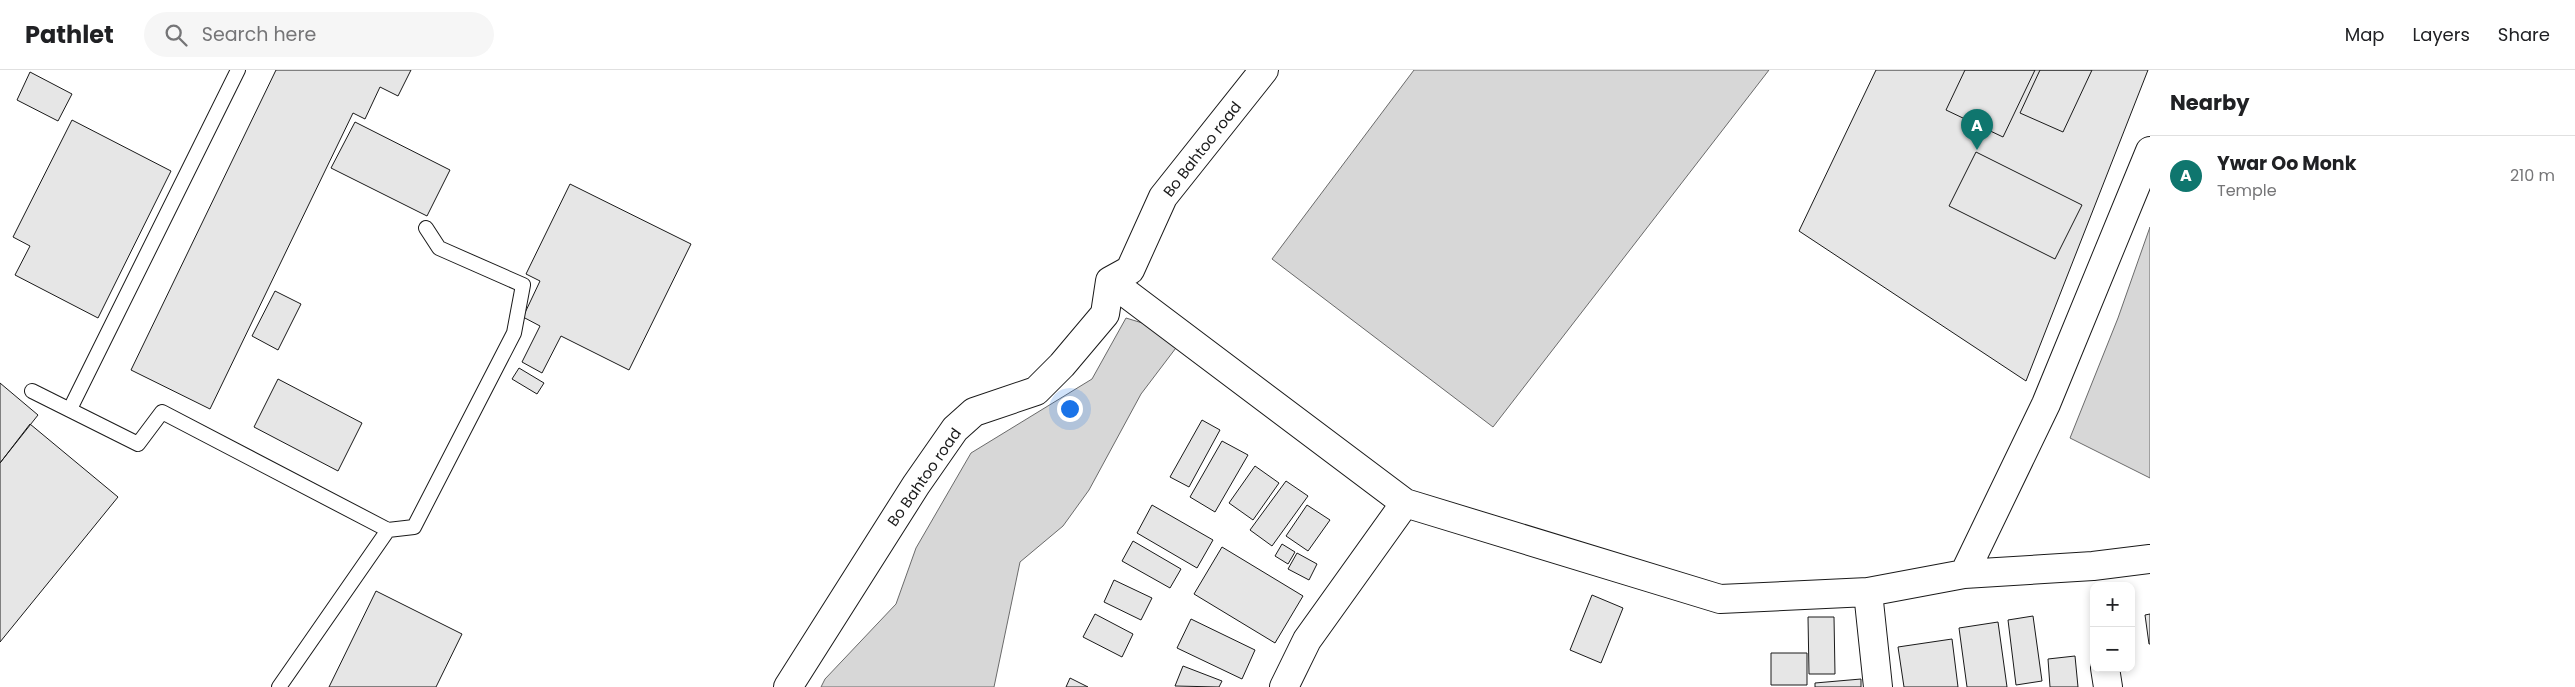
<!DOCTYPE html>
<html lang="en">
<head>
<meta charset="utf-8">
<style>
  :root { --surface:#fff; --page:#f6f6f6; --text:#202124; --muted:#757577; --line:#e0e0e0; --accent:#0f766e }
  body { margin:0; font-family:Poppins,sans-serif; background:var(--page); color:var(--text) }
  .controls { position:absolute; right:15px; bottom:15px; display:grid; overflow:hidden; border-radius:10px; box-shadow:0 2px 8px #0003 }
  .controls button { width:45px; height:45px; display:grid; place-items:center; padding:0; border:0; border-bottom:1px solid var(--line); background:var(--surface); color:var(--text); font:25px sans-serif }
  .you { position:absolute; left:1069px; top:338px; width:18px; height:18px; margin:-12px; border:4px solid #fff; border-radius:50%; background:#1a73e8; box-shadow:0 0 0 8px #1a73e833 }
  .badge { display:grid; place-items:center; width:32px; height:32px; border-radius:50%; background:var(--accent); color:#fff; font-size:16px; font-weight:700 }
  .pin { position:absolute; translate:-50% -41px; filter:drop-shadow(0 1px 2px #0008) }
  .pin::after { content:''; position:absolute; top:26px; width:18px; height:15px; background:inherit; clip-path:polygon(0 0,100% 0,50% 100%) }
  .list { margin:0; padding:0; list-style:none }
  h2 { display:flex; justify-content:space-between; align-items:center; height:65px; margin:0; padding:0 20px; font-size:21px }
  h2 small { font-size:16px; font-weight:400; color:var(--muted) }
  .list li { display:grid; grid-template-columns:32px 1fr auto; gap:15px; align-items:center; box-sizing:border-box; height:80px; padding:0 20px; border-top:1px solid var(--line) }
  .list b { display:block; font-size:19px; white-space:nowrap }
  .list p { margin:0; font-size:16px; white-space:nowrap; color:var(--muted) }
  .list em { font-size:16px; font-style:normal; color:var(--muted) }
  .icon { flex:none; width:28px; height:28px; fill:none; stroke:currentColor; stroke-width:2; stroke-linecap:round; stroke-linejoin:round }
  .map { position:relative; flex:none; width:2150px; height:617px; overflow:hidden }
  header { display:flex; align-items:center; gap:30px; box-sizing:border-box; height:70px; padding:0 25px; background:var(--surface); border-bottom:1px solid var(--line) }
  header strong { font-size:24px }
  nav { display:flex; gap:28px; margin-inline-start:auto; font-size:18px }
  .search { width:350px; height:45px; background:var(--page); display:flex; align-items:center; gap:12px; box-sizing:border-box; padding:0 18px; border-radius:28px; color:var(--muted); font-size:19px }
  main { display:flex }
  aside { flex:1; background:var(--surface) }
  .map>svg:first-child { display:block }
  .water { fill:#d7d7d7; stroke:#6a6a6a }
  .building { fill:#e6e6e6; stroke:#1a1a1a }
  .lines { fill:none; stroke-linecap:round; stroke-linejoin:round }
  .lane-casing { stroke:#1a1a1a; stroke-width:16 }
  .street-casing { stroke:#1a1a1a; stroke-width:30 }
  .lane { stroke:#fff; stroke-width:14 }
  .street { stroke:#fff; stroke-width:28 }
  .labels { text-anchor:middle; dominant-baseline:central; stroke-width:4; stroke-linejoin:round; paint-order:stroke }
  .street-label { font-size:15px; fill:#1a1a1a; stroke:#fff }
</style>
</head>
<body>
<header>
<strong>Pathlet</strong>
<div class="search"><svg class="icon" aria-label="search" viewBox="0 0 24 24"><circle cx="10" cy="10" r="6"/><path d="M15 15l6 6"/></svg>Search here</div>
<nav><a>Map</a><a>Layers</a><a>Share</a></nav>
</header>
<main>
<div class="map">
<svg width="2150" height="617" viewBox="0 0 2150 617">
  <rect width="100%" height="100%" fill="#fff"/>
  <path class="water" d="M1414,0h355l-276,357 -221,-168z
    M2150,157v251l-80,-40 48,-120z
    M1126,248l59,18 -44,58 -52,96 -26,36 -43,36 -26,125h-173l4,-8 71,-75 20,-56 55,-95 121,-74z"/>
  <path class="building" d="M276,0h135l-13,26 -18,-9 -15,32 -12,-6 -143,296 -79,-39z
    M1876,0h272l-122,311 -227,-150z
    M1965,0h70l-32,67 -57,-27z
    M2040,0h52l-29,62 -43,-19z
    M30,2l42,22 -14,27 -41,-21z
    M72,50l99,51 -73,147 -83,-43 15,-29 -17,-9z
    M355,52l95,48 -23,46 -96,-48z
    M1976,82l106,53 -27,54 -106,-53z
    M570,114l121,60 -62,126 -68,-34 -19,37 -20,-11 18,-36 -17,-9 17,-36 -14,-7z
    M275,221l26,13 -23,46 -26,-14z
    M519,298l25,15 -7,11 -25,-15z
    M278,309l84,44 -24,48 -84,-44z
    M0,313l38,32 -38,48z
    M1202,350l18,10 -31,57 -19,-10z
    M30,354l88,73 -118,145v-179z
    M1222,371l26,14 -33,57 -25,-15z
    M1255,396l24,17 -26,37 -24,-17z
    M1286,411l22,15 -36,50 -22,-16z
    M1152,435l61,35 -16,28 -60,-35z
    M1307,435l23,15 -22,31 -22,-15z
    M1133,471l48,28 -11,19 -48,-27z
    M1282,474l13,8 -7,12 -13,-8z
    M1222,477l81,49 -28,47 -81,-49z
    M1297,483l20,11 -8,16 -21,-11z
    M1114,510l38,18 -11,22 -37,-18z
    M376,521l86,43 -26,53h-107z
    M1592,525l31,13 -22,55 -31,-13z
    M1095,544l38,20 -11,23 -39,-20z
    M2150,544v30h-1l-4,-29z
    M2033,546l9,65 -26,4 -8,-65z
    M1808,547h26l1,57h-26z
    M1191,549l64,31 -13,29 -65,-31z
    M1998,552l9,65h-40l-8,-59z
    M1952,569l6,48h-54l-6,-40z
    M1771,583h36v32h-36z
    M2075,586l3,31h-28l-2,-28z
    M1183,596l39,15 -3,6 -44,-1z
    M1070,608l18,9h-22z
    M1861,609v8h-46v-4z"/>
  <g class="lines">
    <defs>
      <path id="lane" d="M32,321l106,53 24,-32 226,118
        M70,339l168,-339
        M279,617l109,-157 26,-3 100,-194 9,-48 -84,-37 -13,-20"/>
      <path id="street" d="M1110,211l295,222 315,96 148,-7 96,-18 129,-8 57,-7
        M1964,504l82,-170 104,-253
        M1868,522l10,95
        M2105,598l3,19
        M788,617l128,-202 39,-56 19,-17 62,-21 26,-26 43,-51 5,-33 20,-11 33,-73 101,-127
        M1284,617l23,-47 98,-137"/>
    </defs>
    <use href="#lane" class="lane-casing"/>
    <use href="#street" class="street-casing"/>
    <use href="#lane" class="lane"/>
    <use href="#street" class="street"/>
  </g>
  <g class="labels">
    <g class="street-label">
      <text transform="translate(1202 79) rotate(-52)">Bo Bahtoo road</text>
      <text transform="translate(924 407) rotate(-55)">Bo Bahtoo road</text>
    </g>
  </g>
</svg>
<div class="controls">
<button>+</button>
<button>−</button>
</div>
<div class="you"></div>
<div class="pin badge" style="left:1977px;top:80px">A</div>
</div>
<aside>
<h2>Nearby<small></small></h2>
<ul class="list">
<li><span class="badge">A</span><div><b>Ywar Oo Monk</b><p>Temple</p></div><em>210 m</em></li>
</ul>
</aside>
</main>
</body>
</html>
